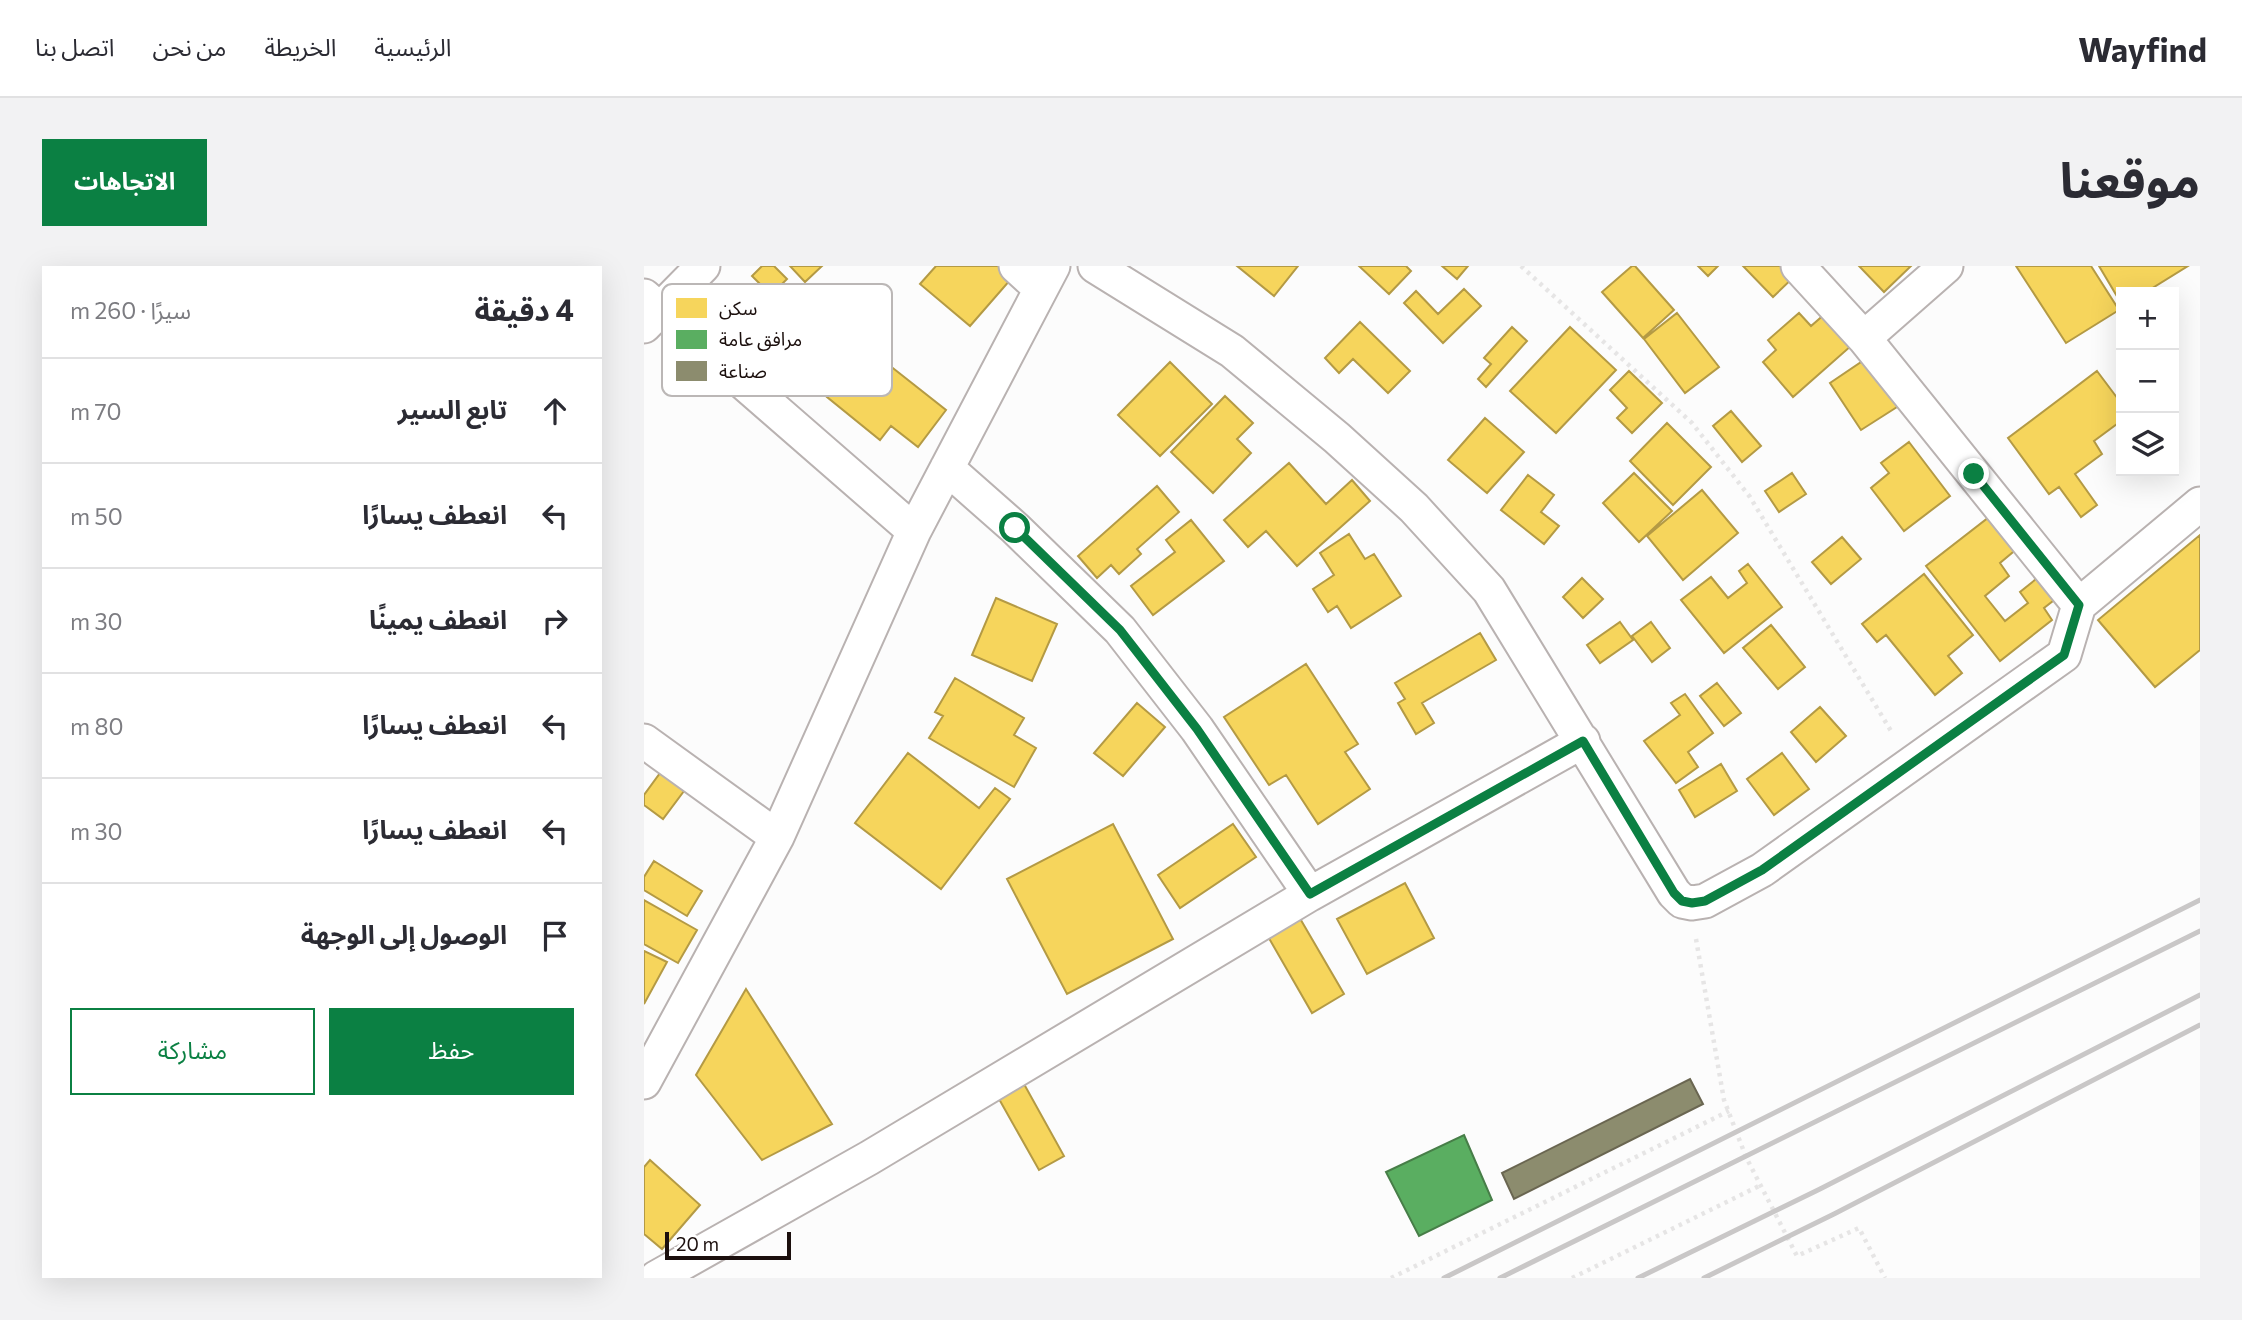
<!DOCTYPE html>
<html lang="ar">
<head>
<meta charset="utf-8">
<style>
  :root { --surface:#fff; --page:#f2f2f3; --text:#2b2b33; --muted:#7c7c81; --line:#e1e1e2; --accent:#0b8043 }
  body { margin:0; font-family:Commissioner,"Noto Sans Arabic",sans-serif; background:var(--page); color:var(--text); direction:rtl }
  .controls { position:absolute; right:21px; top:21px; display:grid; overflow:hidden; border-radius:0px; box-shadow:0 7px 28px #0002 }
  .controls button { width:63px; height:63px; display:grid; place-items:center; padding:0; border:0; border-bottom:2px solid var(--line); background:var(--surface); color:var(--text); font:35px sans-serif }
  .scale { position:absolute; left:21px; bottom:18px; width:126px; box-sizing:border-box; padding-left:7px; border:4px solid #1b0f0d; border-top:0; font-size:19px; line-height:24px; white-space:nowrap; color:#1b0f0d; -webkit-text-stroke:5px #fff; paint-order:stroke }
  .stop { position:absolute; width:21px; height:21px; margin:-16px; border:5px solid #0b8043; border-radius:50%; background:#fff }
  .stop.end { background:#0b8043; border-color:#fff; box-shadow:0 2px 7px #0008 }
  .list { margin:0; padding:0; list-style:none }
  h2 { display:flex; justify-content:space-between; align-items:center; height:91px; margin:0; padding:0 28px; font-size:30px }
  h2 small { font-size:23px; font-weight:400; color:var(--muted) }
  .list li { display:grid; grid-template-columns:46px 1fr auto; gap:21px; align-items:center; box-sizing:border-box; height:105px; padding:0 28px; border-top:2px solid var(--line) }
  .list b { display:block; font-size:26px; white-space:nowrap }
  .list em { font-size:23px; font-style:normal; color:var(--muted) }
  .actions { display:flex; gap:14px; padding:21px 28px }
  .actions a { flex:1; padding:16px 0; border:2px solid var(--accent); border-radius:0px; text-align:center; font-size:24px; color:var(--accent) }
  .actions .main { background:var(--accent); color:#fff }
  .icon { flex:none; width:38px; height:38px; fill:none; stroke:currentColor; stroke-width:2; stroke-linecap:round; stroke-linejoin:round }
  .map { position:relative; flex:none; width:1556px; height:1012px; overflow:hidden; direction:ltr; border-radius:0px }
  header { display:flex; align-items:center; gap:42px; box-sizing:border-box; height:98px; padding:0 35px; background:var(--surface); border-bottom:2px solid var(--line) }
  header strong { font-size:33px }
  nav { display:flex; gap:38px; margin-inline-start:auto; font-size:24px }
  .intro { display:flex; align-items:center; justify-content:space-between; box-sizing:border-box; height:168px; padding:0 42px }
  h1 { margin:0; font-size:49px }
  .button { padding:18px 32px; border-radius:0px; background:var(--accent); color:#fff; font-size:24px; font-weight:700 }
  main { display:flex; gap:42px; padding:0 42px }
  aside { flex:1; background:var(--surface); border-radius:0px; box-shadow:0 7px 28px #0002 }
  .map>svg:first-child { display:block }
  .homes { fill:#f6d55c; stroke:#b49a44; stroke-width:2 }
  .public { fill:#5aae61; stroke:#477e48; stroke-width:2 }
  .industry { fill:#8c8c6e; stroke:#6a6651; stroke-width:2 }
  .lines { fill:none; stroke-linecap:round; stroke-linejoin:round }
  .street-casing { stroke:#b9b2b1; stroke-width:37 }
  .path { stroke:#e6e5e5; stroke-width:4.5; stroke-dasharray:3.5 5; stroke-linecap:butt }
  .street { stroke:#fff; stroke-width:33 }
  .rail { stroke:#c9c7c7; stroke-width:5 }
  .route { stroke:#0b8043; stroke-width:9 }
  .key { fill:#fff; stroke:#bbb7b6; stroke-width:2 }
  .key-label { font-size:19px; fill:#1b0f0d }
</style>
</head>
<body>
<header>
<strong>Wayfind</strong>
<nav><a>الرئيسية</a><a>الخريطة</a><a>من نحن</a><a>اتصل بنا</a></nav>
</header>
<div class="intro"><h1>موقعنا</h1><a class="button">الاتجاهات</a></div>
<main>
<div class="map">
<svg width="1556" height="1012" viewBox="0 0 1556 1012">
  <rect width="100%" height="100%" fill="#fcfcfc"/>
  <path class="homes" d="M118,0h12l13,13 -16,16 -19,-19z
    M146,0h32l-17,16z
    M292,0h76l6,5 -48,55 -50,-42z
    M593,0h61l-24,30z
    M715,0h47l5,5 -22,23z
    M798,0h26l-11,13z
    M988,0h3l39,44 -31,28 -41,-46z
    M1054,0h20l-10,10z
    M1099,0h49l6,7 -25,24z
    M1215,0h52l-27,26z
    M1372,0h75l28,44 -53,33z
    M1455,0h89l-42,26h-25v11z
    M820,23l17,17 -38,37 -39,-40 12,-12 22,23z
    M1190,40l26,32 -67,59 -30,-35 13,-12 -8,-10 31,-27 12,13z
    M1033,47l42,54 -34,26 -41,-54z
    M716,56l50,49 -22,22 -35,-34 -14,14 -14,-15z
    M868,61l15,14 -41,46 -8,-8 13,-15 -7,-6z
    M926,61l46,43 -60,63 -46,-42z
    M1232,86l32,48 -47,30 -31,-47z
    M526,96l42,42 -52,52 -42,-41z
    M245,99l57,45 -28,37 -27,-21 -11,14 -53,-43 24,-30 22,18z
    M985,105l33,32 -30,30 -15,-15 10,-10 -17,-18z
    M1453,105l24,32v18l-27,20 8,13 -27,20 22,31 -16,12 -22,-30 -10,7 -41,-56z
    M581,130l28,27 -16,16 14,14 -38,40 -42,-41z
    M1087,145l30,35 -19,16 -29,-36z
    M841,152l39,34 -37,41 -39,-33z
    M1023,157l44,44 -38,38 -43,-44z
    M1265,176l41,54 -46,35 -33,-43 18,-15 -8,-10z
    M645,197l37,41 26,-24 18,21 -73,65 -31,-35 -18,16 -24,-27z
    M990,207l38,38 -33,31 -36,-39z
    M1148,207l14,21 -27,18 -14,-21z
    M884,209l26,20 -13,17 18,14 -15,18 -43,-34z
    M513,220l22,26 -42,37 4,5 -22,20 -8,-9 -14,13 -19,-22z
    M1058,224l36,43 -55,47 -36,-44z
    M1349,248l26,33 -19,16 9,13 -24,20 20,25 23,-18 -8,-11 21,-17 17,22 -14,11 8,12 -52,41 -74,-95z
    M547,254l33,41 -71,54 -22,-29 44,-34 -9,-12z
    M705,268l16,25 9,-5 27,42 -50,32 -14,-22 -9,6 -15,-23 21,-14 -14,-22z
    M1556,269v115l-45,37 -57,-67z
    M1198,271l19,22 -30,25 -19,-22z
    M1104,298l34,43 -58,46 -43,-53 30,-23 17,21 19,-15 -8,-12z
    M1280,308l49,61 -25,21 14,17 -27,22 -49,-60 -9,7 -15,-18z
    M938,312l21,21 -20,19 -20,-21z
    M352,332l61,26 -25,57 -60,-26z
    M976,356l13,18 -33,23 -13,-18z
    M1007,356l19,26 -18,14 -20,-26z
    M1127,359l34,42 -27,22 -35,-41z
    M836,367l16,27 -74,43 12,20 -18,11 -18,-31 7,-4 -10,-16z
    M662,398l52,80 -13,8 25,37 -52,35 -32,-49 -17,10 -45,-68z
    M311,412l69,40 -10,17 22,13 -22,39 -85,-49 14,-22 -8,-4z
    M1073,417l24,30 -17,13 -24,-30z
    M1041,428l28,39 -25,19 10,15 -22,16 -32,-42 36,-26 -9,-12z
    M493,437l28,24 -42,49 -29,-23z
    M1176,441l26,29 -30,26 -25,-30z
    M264,487l71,55 16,-20 15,11 -69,90 -86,-66z
    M1138,487l27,36 -35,26 -27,-36z
    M1077,498l16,27 -42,26 -16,-27z
    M19,503l24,18 -24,32 -19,-14v-10z
    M469,558l60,115 -106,55 -60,-115z
    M589,558l23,33 -76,51 -22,-33z
    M10,595l48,30 -15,25 -43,-26v-13z
    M761,617l29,55 -67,36 -30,-55z
    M0,634l53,30 -19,33 -34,-19z
    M654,649l46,79 -32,19 -46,-80z
    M0,685l23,11 -23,42z
    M102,723l86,135 -70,36 -66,-85z
    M375,809l45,81 -25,14 -45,-80z
    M6,894l50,45 -38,44 -18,-15v-67z"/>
  <path class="public" d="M820,869l28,65 -73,36 -33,-64z"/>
  <path class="industry" d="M1046,813l13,25 -189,95 -12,-26z"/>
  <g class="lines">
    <defs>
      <path id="street" d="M372,0l24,22
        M451,0l137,85 105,87 77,70 75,82 185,303 8,8 10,2 13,-2 57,-31 302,-215 15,-50 121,-101
        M1154,0l66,72 215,267
        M0,30l270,235
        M0,60l59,-60
        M1220,72l82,-72
        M303,202l68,60 105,102 77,99 113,165 273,-153
        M0,475l133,96
        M0,816l133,-245 137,-306 139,-265
        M12,1012l213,-120 441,-264"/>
    </defs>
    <use href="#street" class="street-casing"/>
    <path class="path" d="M877,0l171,157 58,74 141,234
      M1052,673l28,161 22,57 51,99 62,-28 26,50
      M747,1012l338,-167
      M928,1012l189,-93"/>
    <use href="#street" class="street"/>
    <path class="rail" d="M800,1012l756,-378
      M856,1012l700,-347
      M994,1012l182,-89 380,-194
      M1060,1012l130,-64 366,-189"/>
  </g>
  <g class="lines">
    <path class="route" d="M371,262l105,102 77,99 113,165 273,-153 91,152 8,8 10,2 13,-2 57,-31 302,-215 15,-50 -105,-131"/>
  </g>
  <rect x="18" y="18" width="230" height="112" rx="10" class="key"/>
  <rect x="32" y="32" width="31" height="20" fill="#f6d55c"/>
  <rect x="32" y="64" width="31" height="19" fill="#5aae61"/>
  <rect x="32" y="95" width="31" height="20" fill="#8c8c6e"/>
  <g class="key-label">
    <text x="75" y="49">سكن</text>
    <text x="75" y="80">مرافق عامة</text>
    <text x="75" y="112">صناعة</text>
  </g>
</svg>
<div class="controls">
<button>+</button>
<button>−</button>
<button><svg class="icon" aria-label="layers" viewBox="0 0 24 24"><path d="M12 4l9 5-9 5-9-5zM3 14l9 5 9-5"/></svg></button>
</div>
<div class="scale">20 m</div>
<div class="stop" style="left:371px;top:262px"></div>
<div class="stop end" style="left:1330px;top:208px"></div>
</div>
<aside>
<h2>4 دقيقة<small>سيرًا · 260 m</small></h2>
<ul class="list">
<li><svg class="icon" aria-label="ahead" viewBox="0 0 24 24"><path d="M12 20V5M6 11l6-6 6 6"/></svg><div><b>تابع السير</b></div><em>70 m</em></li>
<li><svg class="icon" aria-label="left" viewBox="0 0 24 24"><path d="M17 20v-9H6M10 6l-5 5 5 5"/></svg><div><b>انعطف يسارًا</b></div><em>50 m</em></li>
<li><svg class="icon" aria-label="right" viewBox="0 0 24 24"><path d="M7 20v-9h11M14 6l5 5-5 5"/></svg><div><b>انعطف يمينًا</b></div><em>30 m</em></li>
<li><svg class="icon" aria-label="left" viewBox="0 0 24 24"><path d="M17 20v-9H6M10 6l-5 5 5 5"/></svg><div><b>انعطف يسارًا</b></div><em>80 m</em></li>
<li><svg class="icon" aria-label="left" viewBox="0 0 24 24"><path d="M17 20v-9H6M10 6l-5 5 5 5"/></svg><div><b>انعطف يسارًا</b></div><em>30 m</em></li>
<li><svg class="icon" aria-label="arrive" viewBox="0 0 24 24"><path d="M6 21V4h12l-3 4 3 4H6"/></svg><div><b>الوصول إلى الوجهة</b></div></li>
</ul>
<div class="actions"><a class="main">حفظ</a><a>مشاركة</a></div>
</aside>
</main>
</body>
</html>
